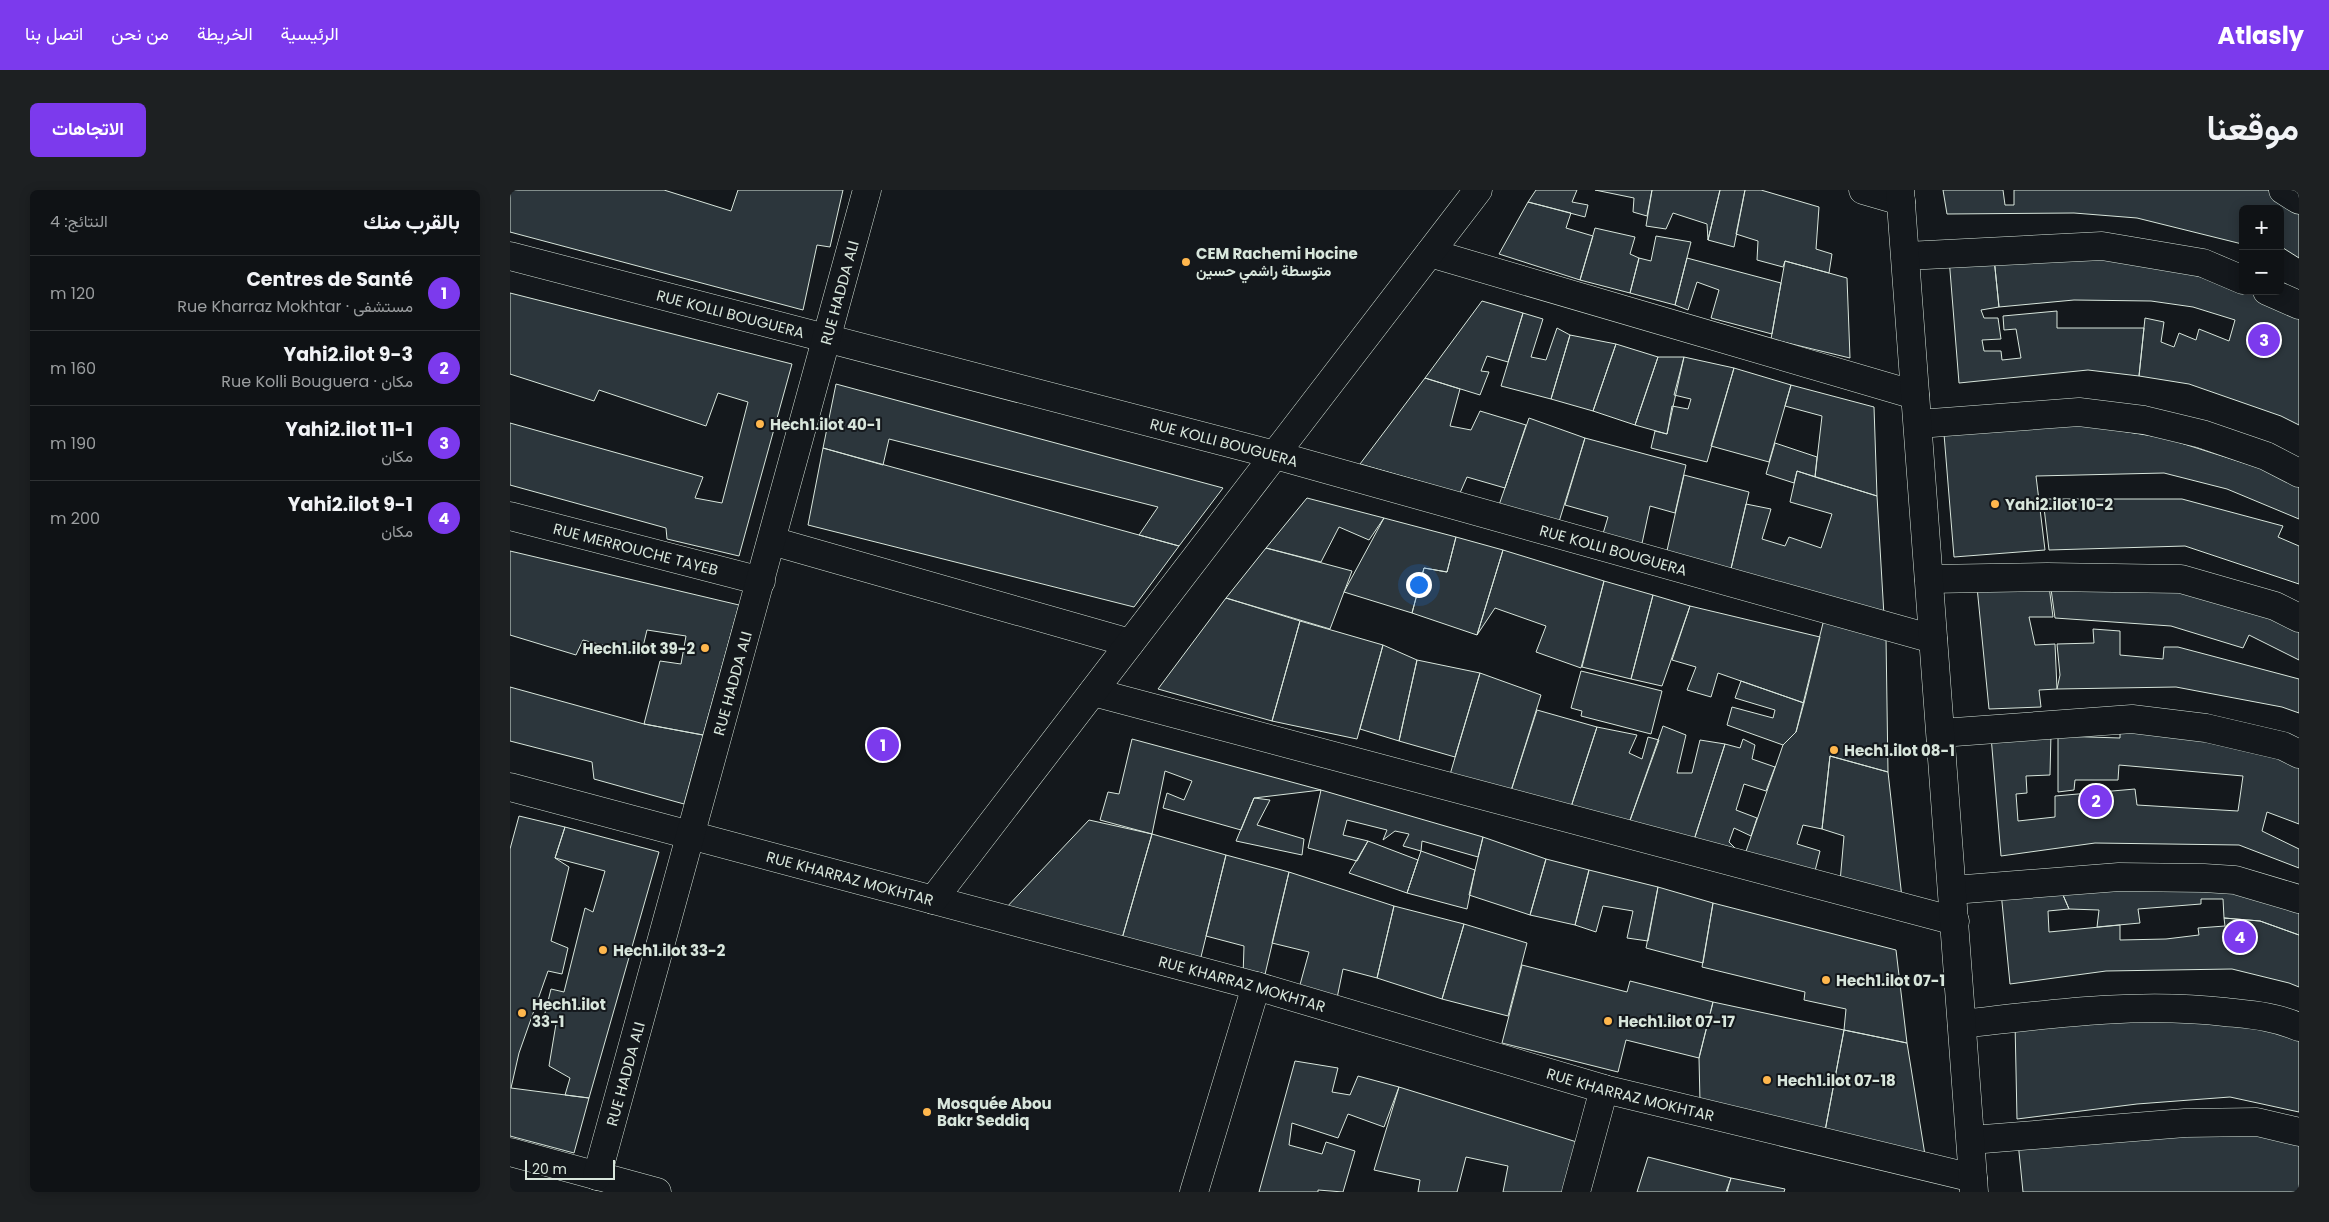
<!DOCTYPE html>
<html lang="ar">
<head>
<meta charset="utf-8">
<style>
  :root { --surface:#0f1215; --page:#1d2022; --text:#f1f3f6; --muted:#9b9ea0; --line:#2f3234; --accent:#7c3aed }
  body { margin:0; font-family:Poppins,Vazirmatn,sans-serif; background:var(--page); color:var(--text); direction:rtl }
  .controls { position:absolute; right:15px; top:15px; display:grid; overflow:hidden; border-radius:8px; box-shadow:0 2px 12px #0003 }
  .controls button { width:45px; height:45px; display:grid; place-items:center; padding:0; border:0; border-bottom:1px solid var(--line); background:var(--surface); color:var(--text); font:25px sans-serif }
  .scale { position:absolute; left:15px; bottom:12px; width:90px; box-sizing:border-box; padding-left:5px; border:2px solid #d8e6dc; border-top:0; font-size:14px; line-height:18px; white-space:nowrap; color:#d8e6dc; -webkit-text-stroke:4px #14181c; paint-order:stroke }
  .you { position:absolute; left:908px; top:394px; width:18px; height:18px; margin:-12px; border:4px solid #fff; border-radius:50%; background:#1a73e8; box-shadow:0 0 0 8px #1a73e833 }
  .badge { display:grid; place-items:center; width:32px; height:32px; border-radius:50%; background:var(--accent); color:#fff; font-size:16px; font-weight:700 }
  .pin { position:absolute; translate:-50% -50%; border:2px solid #fff; box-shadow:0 1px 5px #0006 }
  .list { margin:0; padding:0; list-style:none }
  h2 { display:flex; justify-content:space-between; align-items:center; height:65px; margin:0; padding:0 20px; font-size:21px }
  h2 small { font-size:16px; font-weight:400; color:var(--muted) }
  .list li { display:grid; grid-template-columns:32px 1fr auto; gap:15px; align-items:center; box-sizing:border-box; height:75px; padding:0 20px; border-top:1px solid var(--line) }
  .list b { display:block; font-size:19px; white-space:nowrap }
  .list p { margin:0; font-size:16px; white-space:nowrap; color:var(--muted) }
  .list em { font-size:16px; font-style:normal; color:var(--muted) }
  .map { position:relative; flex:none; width:1789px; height:1002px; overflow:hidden; direction:ltr; border-radius:8px }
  header { display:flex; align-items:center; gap:30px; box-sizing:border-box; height:70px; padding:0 25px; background:var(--accent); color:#fff }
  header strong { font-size:24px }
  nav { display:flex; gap:28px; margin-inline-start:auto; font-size:18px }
  .intro { display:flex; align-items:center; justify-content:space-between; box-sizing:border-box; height:120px; padding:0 30px }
  h1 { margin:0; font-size:35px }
  .button { padding:12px 22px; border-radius:8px; background:var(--accent); color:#fff; font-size:18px; font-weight:700 }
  main { display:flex; gap:30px; padding:0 30px }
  aside { flex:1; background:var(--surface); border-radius:8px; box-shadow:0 2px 12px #0003 }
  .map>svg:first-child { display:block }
  .building { fill:#2c363c; stroke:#d8e6dc }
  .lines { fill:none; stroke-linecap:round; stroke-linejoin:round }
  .minor-casing { stroke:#d8e6dc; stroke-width:29 }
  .major-casing { stroke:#d8e6dc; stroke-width:29 }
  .minor { stroke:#14181c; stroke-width:28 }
  .major { stroke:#14181c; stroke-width:28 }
  .poi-dot { fill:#ffb74d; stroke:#14181c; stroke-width:2 }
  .labels { text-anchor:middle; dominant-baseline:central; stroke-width:4; stroke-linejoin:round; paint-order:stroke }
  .poi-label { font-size:15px; font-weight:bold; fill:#d8e6dc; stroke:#14181c; text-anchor:start }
  .street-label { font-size:15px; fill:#d8e6dc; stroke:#14181c }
</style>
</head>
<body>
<header>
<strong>Atlasly</strong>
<nav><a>الرئيسية</a><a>الخريطة</a><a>من نحن</a><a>اتصل بنا</a></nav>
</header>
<div class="intro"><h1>موقعنا</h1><a class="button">الاتجاهات</a></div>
<main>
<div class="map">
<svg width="1789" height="1002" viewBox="0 0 1789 1002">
  <rect width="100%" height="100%" fill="#14181c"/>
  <path class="building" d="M0,0h154l67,21 7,-21h105l-13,57 -13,-2 -14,65 -293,-78z
    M1026,0h41l-5,12 16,3 -3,12 -57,-15z
    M1085,0h57l-5,26 -14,-4 1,-14z
    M1142,0h68l-12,50 -1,-16 -34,-11 -7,16 -20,-3z
    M1210,0h25l-11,57 -26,-7z
    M1235,0h16l58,17 -3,42 16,5 -3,19 -44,-12 -2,6 -26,-7 1,-19 -22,-7z
    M1433,0h60l2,15h9v-15h255l30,18v50l-19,-12v-37h-37l-1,35 -105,-26 -63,-5 -127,1z
    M1018,12l43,11 -5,15 27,8 -13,44 -81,-26z
    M1085,38l40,9 -5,17 9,4 -9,35 -50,-13z
    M1146,46l35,6 -16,63 -45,-12 9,-35 12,3z
    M1543,65l99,7 91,28 38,14 18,13v108l-18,-9 -92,-32 -50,-8 6,-58 19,4 -3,20 13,5 5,-14 17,7 3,-11 30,12 6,-21 -42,-13 -42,-6 -77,-1 -75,7 -5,-49z
    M1177,68l94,25 -9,51 -61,-16 8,-28 -22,-8 -9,28 -13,-5z
    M1439,68h45l5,49 -18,3 3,8h14l3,21 -19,1 2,11h17l1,9 19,-2 -5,-29 -12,1 -1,-14 54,-5v17h87l-5,48 -51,-6 -129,13z
    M1275,71l62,17 3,80 -79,-19z
    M0,103l282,71 -53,192 -72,-17 -1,-11 -156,-43v-62l193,54 -8,21 27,5 26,-101 -30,-9 -12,33 -107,-36 -5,11 -84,-27z
    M972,111l41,12 -15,49 -21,-6 -6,15 8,1 -9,23 -55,-17z
    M1013,123l20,6 -12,38 15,3 11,-32 13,7 -19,64 -50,-13z
    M1060,145l46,9 -23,67 -42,-12z
    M1106,154l42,13 -23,68 -42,-14z
    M1148,167h26l-17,77 -32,-9z
    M1174,167l50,11 -27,94 -56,-14 4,-17 12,3 5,-28 16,3 3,-10 -17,-4z
    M1224,178l57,17 -22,77 -58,-16z
    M915,188l35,11 -10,37 21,4 9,-19 46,14 -21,63 -38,-11 -7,16 -100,-29z
    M326,194l387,104 -44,58 -40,-11 19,-28 -269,-68 -6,26 -60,-17z
    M1281,195l83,22 3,89 -62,-19 7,-61 -37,-10z
    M1019,228l56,20 -27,87 -60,-17z
    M1568,234l87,14 95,30 39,19v32l-72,-30 -63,-16 -128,3 9,74 -91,7 -10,-123z
    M1075,248l101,27 -11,48 -25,-7 -9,42 -39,-11 6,-20 -43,-12z
    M1265,253l42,14 -2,20 -18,-6 -3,12 -28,-9z
    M313,258l316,87 40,11 -45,61 -326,-82z
    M1287,281l80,25 7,120 -154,-43 16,-69 25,5 -9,30 23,7 4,-9 32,11 11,-34 -42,-12z
    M1174,285l65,17 -19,81 -64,-18z
    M797,308l77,20 -15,22 -30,-13 -18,35 -55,-14z
    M1533,309h139l101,27 -5,11 21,9v38l-114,-38 -136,4z
    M874,328l72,19 -9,35 -23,-4 -12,45 -68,-21z
    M946,347l47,13 -26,85 -65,-22 12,-45 23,4z
    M756,358l86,23 -22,58 -104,-31z
    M993,360l101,31 -23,87 -45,-16 10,-26 -51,-18 -18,27z
    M0,361l229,54 -36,130 -59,-11 16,-63 21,3 5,-28 -39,-6 -6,25 -58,-15 -7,15 -66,-20z
    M1094,391l49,14 -22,84 -49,-12z
    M1539,396l4,31h-24l6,28 20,-1 2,45 -18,1 2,17 -52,2 -12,-122z
    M1671,397l92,30 26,14v29l-50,-25 -6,13 -72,-22 -116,-8 -4,-29z
    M1143,405l37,11 -28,80 -31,-7z
    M716,408l74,23 -28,100 -114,-32z
    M1180,416l130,31 -16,66 -86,-30 -7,24 -24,-7 9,-23 -24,-7z
    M1314,429l62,18 2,135 -58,-16 -8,73 -19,-4 -6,19 23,7 -6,24 -70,-18 39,-112 13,-13z
    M790,431l83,24 -26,94 -85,-18z
    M1583,439l27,2v24l43,4 1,-12h14l121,32v34l-17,-6 -106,-20 -119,2 3,-14 -3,-31 37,-1z
    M873,455l34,15 -18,81 -39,-12z
    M907,470l63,13 -25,84 -56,-16z
    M1071,481l81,20 -11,43 -70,-18 1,-5 -11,-3z
    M970,483l61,22 -31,99 -61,-16z
    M1231,491l63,22 -8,29 -13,13 -56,-20 5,-18 41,11 2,-8 -40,-12z
    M0,497l134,37 59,11 -19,69 -90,-25 -2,-17 -82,-21z
    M1027,520l60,17 -27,83 -60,-16z
    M1153,536l23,9 -9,38h15l8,-33 25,4 -32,99 -65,-17z
    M1087,537l40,8 -8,18 13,6 6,-22 11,3 -31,86 -58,-16z
    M1610,541l170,20 9,13v60l-32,-12 -5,19 37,18v19l-60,-23 -144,-2 -94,13 -10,-120 60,-2 -1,41 -24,1 1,17 -11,1 2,27 37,-4v-21l80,-7 2,16 101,6 5,-35 -124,-11 -1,15h-43l-1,10 -16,2v-56l62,2z
    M622,549l189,51 -67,8 -13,32 -78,-22 4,-15 17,7 8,-19 -27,-10 -13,63 -52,-14 8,-28 11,2z
    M1233,549l12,6 -3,14 23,8 -9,24 -22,-7 -8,26 21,8 -6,18 -17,-8 -5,14 15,15 -51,-14 32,-99 15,4z
    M1320,566l58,16 14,126 -62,-16 4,-46 -22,-7z
    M811,600l162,47 -5,20 -56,-16 -1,10 -18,-5 6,-12 -14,-3 -12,9 4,-10 -40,-10 -4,15 25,6 -11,20 -49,-13z
    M744,608l16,2 -13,25 47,14 -2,16 -66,-14z
    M9,626l46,11 -10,31 14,9 -18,74 17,7 -6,26 -14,-3 -29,82 -8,35 78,10 -15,55 -64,-17v-287z
    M579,630l63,14 -31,108 -117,-32z
    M55,637l94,25 -70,246 -24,-3 5,-17 -21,-12 7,-42 -13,-3 8,-32 13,3 21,-84 8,4 12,-41 -50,-13z
    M642,644l74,21 -27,110 -78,-23z
    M973,647l63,22 -16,56 -61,-20z
    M858,651l50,19 -11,33 -58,-20z
    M911,661l54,19 -8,39 -60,-16z
    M716,665l63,17 -26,111 -20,-6 1,-31 -38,-10z
    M1036,669l43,11 -14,55 -45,-10z
    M1079,680l69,17 -10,54 -21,-3 6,-27 -30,-5 -7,26 -21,-7z
    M779,682l105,34 -17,72 -34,-9 -7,34 -38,-11 11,-40 -37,-9z
    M1694,690l95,25v30l-39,-14 -36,-3 -1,-19h-22v5l-63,5 2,14 -43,4 2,-17 -30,-1 -9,-21z
    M1148,697l55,16 -10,60 -57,-15z
    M1550,698l9,21 -21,2 1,21 71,-7v15l46,-1 33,-4 -1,-7 27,-2 -1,-8 36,3 39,14v52l-10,-4 -57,-14 -126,2 -96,13 -9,-92z
    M1203,713l183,47 11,93 -63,-13 2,-21 -42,-9 1,-8 -103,-25z
    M884,716l70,18 -22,75 -65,-21z
    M954,734l63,19 -19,73 -66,-17z
    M1012,775l105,27 3,-11 83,21 -14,56 -73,-18 -8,32 -116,-29z
    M1203,812l131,28 -19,101 -125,-29 -1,-44z
    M1683,829l106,14v79l-69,-15 -93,7 -120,15 -2,-97z
    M1334,840l63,13 18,112 -100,-24z
    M785,871l43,7 -6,24 18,3 8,-19 41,11 -15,40 -36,-13 -10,24 -46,-15 -3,22 33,9 4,-12 29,9 -12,41 -25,-2v2h-59z
    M889,897l181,56 -14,49h-63l5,-26 -42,-9 -9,35h-39l2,-12 -46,-10z
    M1722,941l67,10v51h-276l-5,-50z
    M1138,967l83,21 -5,14h-89z
    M1221,988l54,11 -1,3h-57z"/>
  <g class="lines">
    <defs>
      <g id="minor">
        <path d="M1353,0l38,11"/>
        <path d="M1773,0l16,10"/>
        <path d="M920,63l485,142"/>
        <path id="s1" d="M0,66l765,199 658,184"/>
        <path d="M1396,66l196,-10 101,17 40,17"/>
        <path d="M1757,101l32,14"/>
        <path d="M1408,234l161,-12 65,8 58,14 64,22 33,17"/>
        <path id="s2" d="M0,326l251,65"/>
        <path d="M262,351l358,102"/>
        <path d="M1419,389l118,-2 134,2 94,27 24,12"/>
        <path d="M583,502l862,229"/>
        <path d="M1431,543l191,-14 74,9 77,18 16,8"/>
        <path id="s3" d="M0,597l746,199 348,103 369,89"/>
        <path d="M1443,700l166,-13 85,1 31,2 64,19"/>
        <path d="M423,710l545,-710"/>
        <path d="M1452,834c88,-10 175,-22 263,-12 28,3 48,4 74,15"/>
        <path d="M1461,950l214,-17 72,-1 42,10"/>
        <path d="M0,962l147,40"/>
        <path id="s4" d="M87,986l270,-986"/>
        <path d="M684,1002l62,-206"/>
        <path d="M1066,1002l28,-103"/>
      </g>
      <path id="major" d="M1390,0l74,1002"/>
    </defs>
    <use href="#minor" class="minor-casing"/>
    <use href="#major" class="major-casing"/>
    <use href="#minor" class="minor"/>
    <use href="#major" class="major"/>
  </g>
  <g class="poi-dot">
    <circle cx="676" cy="72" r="5"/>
    <circle cx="250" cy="234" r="5"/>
    <circle cx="1485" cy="314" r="5"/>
    <circle cx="195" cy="458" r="5"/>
    <circle cx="1324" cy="560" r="5"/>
    <circle cx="93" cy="760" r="5"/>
    <circle cx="1316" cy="790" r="5"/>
    <circle cx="12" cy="823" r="5"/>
    <circle cx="1098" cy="831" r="5"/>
    <circle cx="1257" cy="890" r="5"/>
    <circle cx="417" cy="922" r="5"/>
  </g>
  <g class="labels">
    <g class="poi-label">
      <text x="686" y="63">CEM Rachemi Hocine<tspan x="686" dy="17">متوسطة راشمي حسين</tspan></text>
      <text x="260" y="234">Hech1.ilot 40-1</text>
      <text x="1495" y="314">Yahi2.ilot 10-2</text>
      <text x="185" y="458" text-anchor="end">Hech1.ilot 39-2</text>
      <text x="1334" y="560">Hech1.ilot 08-1</text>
      <text x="103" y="760">Hech1.ilot 33-2</text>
      <text x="1326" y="790">Hech1.ilot 07-1</text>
      <text x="22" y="814">Hech1.ilot<tspan x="22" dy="17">33-1</tspan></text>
      <text x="1108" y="831">Hech1.ilot 07-17</text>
      <text x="1267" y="890">Hech1.ilot 07-18</text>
      <text x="427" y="913">Mosquée Abou<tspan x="427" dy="17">Bakr Seddiq</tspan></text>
    </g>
    <g class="street-label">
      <text stroke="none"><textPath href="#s4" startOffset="916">RUE HADDA ALI</textPath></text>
      <text stroke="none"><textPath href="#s1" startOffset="228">RUE KOLLI BOUGUERA</textPath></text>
      <text stroke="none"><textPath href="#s1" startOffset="738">RUE KOLLI BOUGUERA</textPath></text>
      <text stroke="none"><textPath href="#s2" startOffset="130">RUE MERROUCHE TAYEB</textPath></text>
      <text stroke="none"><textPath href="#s1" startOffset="1142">RUE KOLLI BOUGUERA</textPath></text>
      <text stroke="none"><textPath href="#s4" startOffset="511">RUE HADDA ALI</textPath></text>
      <text stroke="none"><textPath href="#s3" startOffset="352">RUE KHARRAZ MOKHTAR</textPath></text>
      <text stroke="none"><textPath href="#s3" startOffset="758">RUE KHARRAZ MOKHTAR</textPath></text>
      <text stroke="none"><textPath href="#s4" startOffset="106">RUE HADDA ALI</textPath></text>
      <text stroke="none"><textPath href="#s3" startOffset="1162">RUE KHARRAZ MOKHTAR</textPath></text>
    </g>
  </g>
</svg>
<div class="controls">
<button>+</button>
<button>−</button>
</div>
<div class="scale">20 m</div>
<div class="you"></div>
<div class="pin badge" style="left:373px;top:555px">1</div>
<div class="pin badge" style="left:1586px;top:611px">2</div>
<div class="pin badge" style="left:1754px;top:150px">3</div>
<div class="pin badge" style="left:1730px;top:747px">4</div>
</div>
<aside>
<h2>بالقرب منك<small>النتائج: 4</small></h2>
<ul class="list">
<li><span class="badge">1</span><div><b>Centres de Santé</b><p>مستشفى · Rue Kharraz Mokhtar</p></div><em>120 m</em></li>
<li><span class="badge">2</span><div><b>Yahi2.ilot 9-3</b><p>مكان · Rue Kolli Bouguera</p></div><em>160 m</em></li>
<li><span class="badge">3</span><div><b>Yahi2.ilot 11-1</b><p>مكان</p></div><em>190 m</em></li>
<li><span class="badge">4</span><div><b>Yahi2.ilot 9-1</b><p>مكان</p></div><em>200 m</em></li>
</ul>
</aside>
</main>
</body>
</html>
